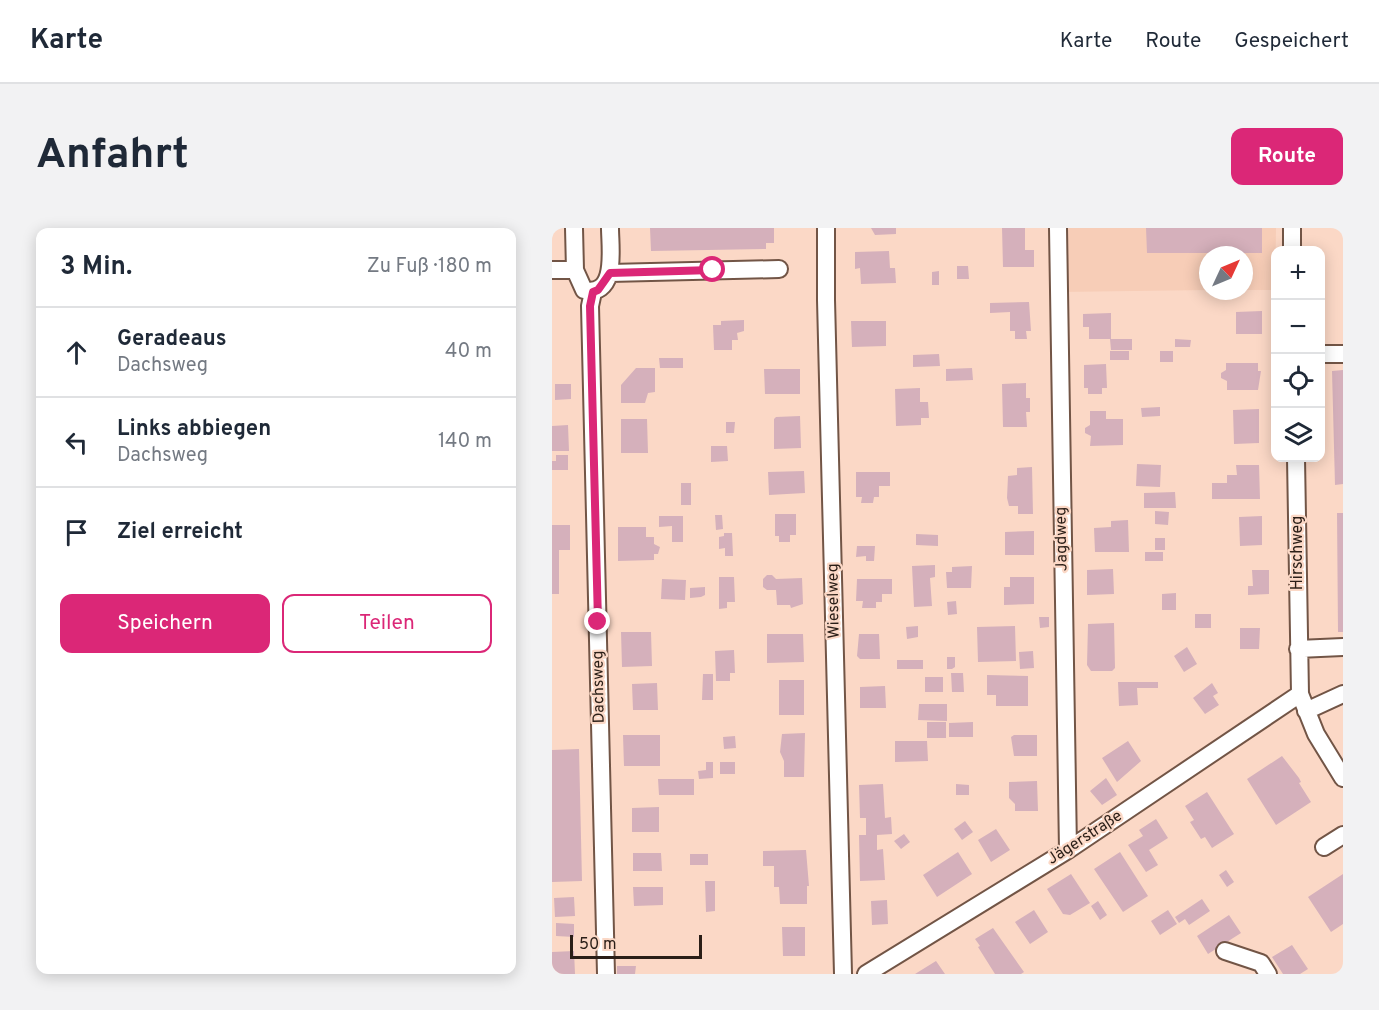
<!DOCTYPE html>
<html lang="de">
<head>
<meta charset="utf-8">
<style>
  :root { --surface:#fff; --page:#f2f2f3; --text:#1f2937; --muted:#747a83; --line:#e0e1e3; --accent:#db2777 }
  body { margin:0; font-family:Overpass,sans-serif; background:var(--page); color:var(--text) }
  .controls { position:absolute; right:18px; top:18px; display:grid; overflow:hidden; border-radius:12px; box-shadow:0 3px 15px #0003 }
  .controls button { width:54px; height:54px; display:grid; place-items:center; padding:0; border:0; border-bottom:2px solid var(--line); background:var(--surface); color:var(--text); font:30px sans-serif }
  .compass { position:absolute; left:647px; top:18px; width:54px; height:54px; border-radius:50%; background:var(--surface); box-shadow:0 3px 15px #0003; rotate:46deg }
  .scale { position:absolute; left:18px; bottom:15px; width:132px; box-sizing:border-box; padding-left:6px; border:3px solid #2a1e17; border-top:0; font-size:16px; line-height:21px; white-space:nowrap; color:#2a1e17; -webkit-text-stroke:4px #fbd8c6; paint-order:stroke }
  .stop { position:absolute; width:18px; height:18px; margin:-14px; border:4px solid #db2777; border-radius:50%; background:#fff }
  .stop.end { background:#db2777; border-color:#fff; box-shadow:0 2px 6px #0008 }
  .list { margin:0; padding:0; list-style:none }
  h2 { display:flex; justify-content:space-between; align-items:center; height:78px; margin:0; padding:0 24px; font-size:26px }
  h2 small { font-size:20px; font-weight:400; color:var(--muted) }
  .list li { display:grid; grid-template-columns:39px 1fr auto; gap:18px; align-items:center; box-sizing:border-box; height:90px; padding:0 24px; border-top:2px solid var(--line) }
  .list b { display:block; font-size:22px; white-space:nowrap }
  .list p { margin:0; font-size:20px; white-space:nowrap; color:var(--muted) }
  .list em { font-size:20px; font-style:normal; color:var(--muted) }
  .actions { display:flex; gap:12px; padding:18px 24px }
  .actions a { flex:1; padding:14px 0; border:2px solid var(--accent); border-radius:12px; text-align:center; font-size:21px; color:var(--accent) }
  .actions .main { background:var(--accent); color:#fff }
  .icon { flex:none; width:33px; height:33px; fill:none; stroke:currentColor; stroke-width:2; stroke-linecap:round; stroke-linejoin:round }
  .map { position:relative; flex:none; width:791px; height:746px; overflow:hidden; border-radius:12px }
  header { display:flex; align-items:center; gap:36px; box-sizing:border-box; height:84px; padding:0 30px; background:var(--surface); border-bottom:2px solid var(--line) }
  header strong { font-size:28px }
  nav { display:flex; gap:33px; margin-inline-start:auto; font-size:21px }
  .intro { display:flex; align-items:center; justify-content:space-between; box-sizing:border-box; height:144px; padding:0 36px }
  h1 { margin:0; font-size:42px }
  .button { padding:15px 27px; border-radius:12px; background:var(--accent); color:#fff; font-size:21px; font-weight:700 }
  main { display:flex; gap:36px; padding:0 36px }
  aside { flex:1; background:var(--surface); border-radius:12px; box-shadow:0 3px 15px #0003 }
  .map>svg:first-child { display:block }
  .built { fill:#f7cdb7 }
  .building { fill:#d5b0bb }
  .lines { fill:none; stroke-linecap:round; stroke-linejoin:round }
  .minor-casing { stroke:#725546; stroke-width:20 }
  .minor { stroke:#fff; stroke-width:16 }
  .route { stroke:#db2777; stroke-width:8 }
  .labels { text-anchor:middle; dominant-baseline:central; stroke-width:4.5; stroke-linejoin:round; paint-order:stroke }
  .street-label { font-size:16px; fill:#2a1e17; stroke:#fbd8c6 }
</style>
</head>
<body>
<header>
<strong>Karte</strong>
<nav><a>Karte</a><a>Route</a><a>Gespeichert</a></nav>
</header>
<div class="intro"><h1>Anfahrt</h1><a class="button">Route</a></div>
<main>
<aside>
<h2>3 Min.<small>Zu Fuß · 180 m</small></h2>
<ul class="list">
<li><svg class="icon" aria-label="ahead" viewBox="0 0 24 24"><path d="M12 20V5M6 11l6-6 6 6"/></svg><div><b>Geradeaus</b><p>Dachsweg</p></div><em>40 m</em></li>
<li><svg class="icon" aria-label="left" viewBox="0 0 24 24"><path d="M17 20v-9H6M10 6l-5 5 5 5"/></svg><div><b>Links abbiegen</b><p>Dachsweg</p></div><em>140 m</em></li>
<li><svg class="icon" aria-label="arrive" viewBox="0 0 24 24"><path d="M6 21V4h12l-3 4 3 4H6"/></svg><div><b>Ziel erreicht</b></div></li>
</ul>
<div class="actions"><a class="main">Speichern</a><a>Teilen</a></div>
</aside>
<div class="map">
<svg width="791" height="746" viewBox="0 0 791 746">
  <rect width="100%" height="100%" fill="#fbd8c6"/>
  <path class="built" d="M506,0h218l-1,62h-31v-35h-36v35l-149,2z"/>
  <path class="building" d="M98,0h124v15h-8v6l-115,2z
    M319,0h25v6l-21,1z
    M450,0h23v22h9v17h-31z
    M594,0h116v25h-115z
    M337,23l1,17h5l1,15 -35,1 -1,-16 -5,1v-17z
    M405,38h11l1,13h-12z
    M387,43v14h-7v-13z
    M477,74l2,29h-5l1,8h-12v-8h-5v-19l-20,1v-10z
    M710,83v23h-26v-22z
    M559,85v26h-22v-12h-6v-13z
    M192,92v11l-7,2 1,7h-6v10h-18l-1,-25h8v-4z
    M299,93h35v25l-34,1z
    M558,111h22v11h-21z
    M623,111l16,1 -1,7h-15z
    M558,123h19v9h-19z
    M608,123h13v11h-13z
    M387,126l1,12 -27,1v-12z
    M107,130h24v10h-23z
    M674,135h32v8h3l-3,19h-31v-9l-6,-3v-5l5,-3z
    M554,136l1,24h-5v6h-14v-6h-4v-23z
    M84,140h19v24l-7,1 -3,10h-24v-18z
    M420,140l1,12 -27,1v-12z
    M212,141h36v25h-35z
    M791,142v114l-8,1 -3,-114z
    M474,155v15h4v14h-4l1,15h-24l-1,-43z
    M3,156h16v15l-16,1z
    M368,160v14h8l1,16h-8v7l-25,1 -1,-37z
    M608,179v9l-18,1 -1,-9z
    M707,181v34l-25,1 -1,-34z
    M538,183h16v8h17v26l-33,1 1,-10 -6,-3v-5l5,-3z
    M248,188l1,32 -27,1v-30l2,-2z
    M69,191h26l1,34h-27z
    M174,194h9l-1,11h-8z
    M16,197l1,26h-17v-25z
    M159,218h16l1,15 -17,1z
    M4,227h12v15h-16v-9h4z
    M585,236l24,1 -1,22 -24,-1z
    M684,237h23l1,34h-48v-16h15v-8h10z
    M480,239l1,47h-15v-8h-9l-2,-8 1,-22 9,-1v-7z
    M252,243l1,22 -36,2 -1,-23z
    M304,244h34v14h-11v11h-5l-1,6h-12l1,-6h-6z
    M129,255h10v22h-10z
    M623,264l1,16h-32v-15z
    M603,283l14,1 -1,13 -13,-1z
    M785,285h6v119h-5z
    M223,286h21v21h-6v7h-11v-6h-4z
    M163,287h7l1,14 -7,1z
    M107,288h24v26h-11v-16l-13,1z
    M710,288v29l-22,1 -1,-29z
    M576,292l1,32h-34l-1,-24 17,-1v-6z
    M0,297h18v25h-11v44h-7z
    M66,299h28v10h8v7l6,3 -2,7h-4v6l-36,1z
    M482,303v24h-29v-23z
    M172,305h8l1,23h-8v-8l-6,1v-12l5,-1z
    M364,306l22,1v11l-22,-1z
    M603,310h10v12h-10z
    M305,318h18l-1,15h-8v-5l-10,1z
    M593,324h18v9h-18z
    M383,337v12l-5,1 2,28 -18,1 -2,-41z
    M420,338l-1,22h-24l-1,-16h6v-5z
    M561,341l1,25 -27,1v-25z
    M700,342h17v24l-21,1v-9h5z
    M215,347h5l4,4 26,-1 1,26 -12,4 -1,-3h-13l-1,-15h-9l-4,-3v-8z
    M167,349h15l1,25h-8v6l-8,1z
    M458,349h24v27l-30,1v-18h6z
    M110,351l24,1 -1,20 -24,-1z
    M305,351h35v15h-10v8h-6v6h-14l1,-7h-7z
    M153,359v8l-4,2 -11,1v-10z
    M624,365v17h-14v-16z
    M404,373l1,13 -9,1 -1,-13z
    M643,386h16v14h-16z
    M487,389h10v10l-9,1z
    M562,395l1,45 -3,3h-21l-4,-6 1,-41z
    M366,398v11l-11,2 -1,-12z
    M463,398l1,35 -38,1 -1,-35z
    M688,400h20l-1,21h-19z
    M69,404h30l1,34 -30,1z
    M215,406h36l1,28 -37,1z
    M307,406h20l1,25h-20l-3,-3z
    M635,419l10,17 -13,8 -10,-16z
    M182,422l1,23h-5v8h-14l-1,-30z
    M481,423l1,17 -14,1 -1,-17z
    M395,429h8v10l-3,2h-5z
    M345,432h26v9h-26z
    M399,445h12l1,19h-12z
    M151,446h10v26h-11z
    M435,447l41,1v30h-32v-11h-9z
    M373,449h18v15h-18z
    M227,452h25v35h-25z
    M566,454h40v6h-21l1,17 -19,1z
    M105,455l1,27h-25l-1,-26z
    M660,455l6,10 -5,3 6,9 -14,9 -12,-16z
    M333,458l1,22h-26v-21z
    M367,476h28v17l-29,-1z
    M375,494h19v16h-19z
    M421,494v15h-24v-14z
    M253,505l-1,44h-20v-16l-4,-9 2,-18z
    M71,507h37v31h-36z
    M462,507h23v21h-23l-3,-19z
    M183,508l1,12 -12,1 -1,-12z
    M343,513h32l1,20 -33,1z
    M576,513l13,20 -24,21 -15,-24z
    M27,521l3,132 -30,1v-132z
    M730,528l17,22 2,4 -2,1 12,19 -35,23 -29,-46z
    M154,534h7v16l-14,1 -1,-8 8,-1z
    M168,534h15v12h-15z
    M554,550l11,17 -15,10 -12,-14z
    M106,551h36v16h-35z
    M485,553l1,30h-23v-7l-6,-6v-16z
    M331,556l2,34 6,-1 1,17 -15,1v15l6,-1 2,31 -25,1 -1,-46h7v-17h-6l-1,-33z
    M404,556l13,1v10h-13z
    M655,564l27,42 -22,14 -7,-11 -4,2 -11,-17 4,-2 -9,-14z
    M107,579v25h-27v-24z
    M604,591l12,19 -19,12 9,15 -12,7 -18,-27 15,-9 -4,-6z
    M413,593l8,11 -11,8 -8,-11z
    M444,601l14,21 -19,12 -13,-22z
    M352,606l6,8 -9,7 -7,-8z
    M254,622l3,36h-2v18h-27l-1,-17h-5v-21h-11v-15z
    M406,624l14,22 -35,23 -14,-22z
    M568,624l28,44 -25,16 -29,-43z
    M81,625h28l1,18h-29z
    M138,626h18v11h-18z
    M674,642l8,12 -7,5 -8,-12z
    M519,646l19,29 -20,12 -7,-1 -16,-25z
    M791,646v50l-12,8 -23,-35z
    M153,653h10v30l-9,1z
    M81,659h30v18l-29,1z
    M22,669l1,19 -20,1 -1,-19z
    M650,671l8,12 -21,14 -4,-6 -6,4 -4,-6z
    M335,672l1,24 -16,1 -1,-24z
    M546,673l9,14 -7,5 -9,-14z
    M482,682l14,22 -18,12 -15,-22z
    M616,682l9,14 -17,11 -9,-14z
    M677,687l12,18 -33,21 -11,-18z
    M4,695l18,1v13l-18,-1z
    M230,699h23v29h-22z
    M441,700l31,44 -3,2h-26l-17,-27 2,-1 -5,-7z
    M740,717l16,24 -8,5h-17l-11,-17z
    M22,723l1,23h-23v-22z
    M384,733l9,13h-30z
    M65,738h19l-1,8h-18z"/>
  <g class="lines">
    <defs>
      <path id="minor" d="M22,0l1,42 9,20c34,7 26,-42 26,-62
        M274,0v72l17,674
        M506,0l10,622
        M740,0v22
        M0,42h23
        M58,45l169,-4
        M41,64l-3,14 16,668
        M768,126h23
        M744,230l4,236 16,40 27,44
        M746,421l45,-2
        M754,483l37,-17
        M772,619l19,-12
        M673,723l36,12 7,11
        M314,746l202,-124 232,-156"/>
    </defs>
    <use href="#minor" class="minor-casing"/>
    <use href="#minor" class="minor"/>
  </g>
  <g class="lines">
    <path class="route" d="M46,394l-8,-316 3,-14 5,-2 12,-17 103,-3"/>
  </g>
  <g class="labels">
    <g class="street-label">
      <text transform="translate(510 311) rotate(-91)">Jagdweg</text>
      <text transform="translate(746 325) rotate(-90)">Hirschweg</text>
      <text transform="translate(282 373) rotate(-91)">Wieselweg</text>
      <text transform="translate(47 459) rotate(-91)">Dachsweg</text>
      <text transform="translate(533 610) rotate(-33)">Jägerstraße</text>
    </g>
  </g>
</svg>
<div class="controls">
<button>+</button>
<button>−</button>
<button><svg class="icon" aria-label="locate" viewBox="0 0 24 24"><circle cx="12" cy="12" r="6"/><path d="M12 2v4M12 18v4M2 12h4M18 12h4"/></svg></button>
<button><svg class="icon" aria-label="layers" viewBox="0 0 24 24"><path d="M12 4l9 5-9 5-9-5zM3 14l9 5 9-5"/></svg></button>
</div>
<svg class="compass" viewBox="-18 -18 36 36"><path d="M0-13l5 13h-10z" fill="#e53935"/><path d="M0 13l5-13h-10z" fill="#747a83"/></svg>
<div class="scale">50 m</div>
<div class="stop" style="left:161px;top:42px"></div>
<div class="stop end" style="left:46px;top:394px"></div>
</div>
</main>
</body>
</html>
